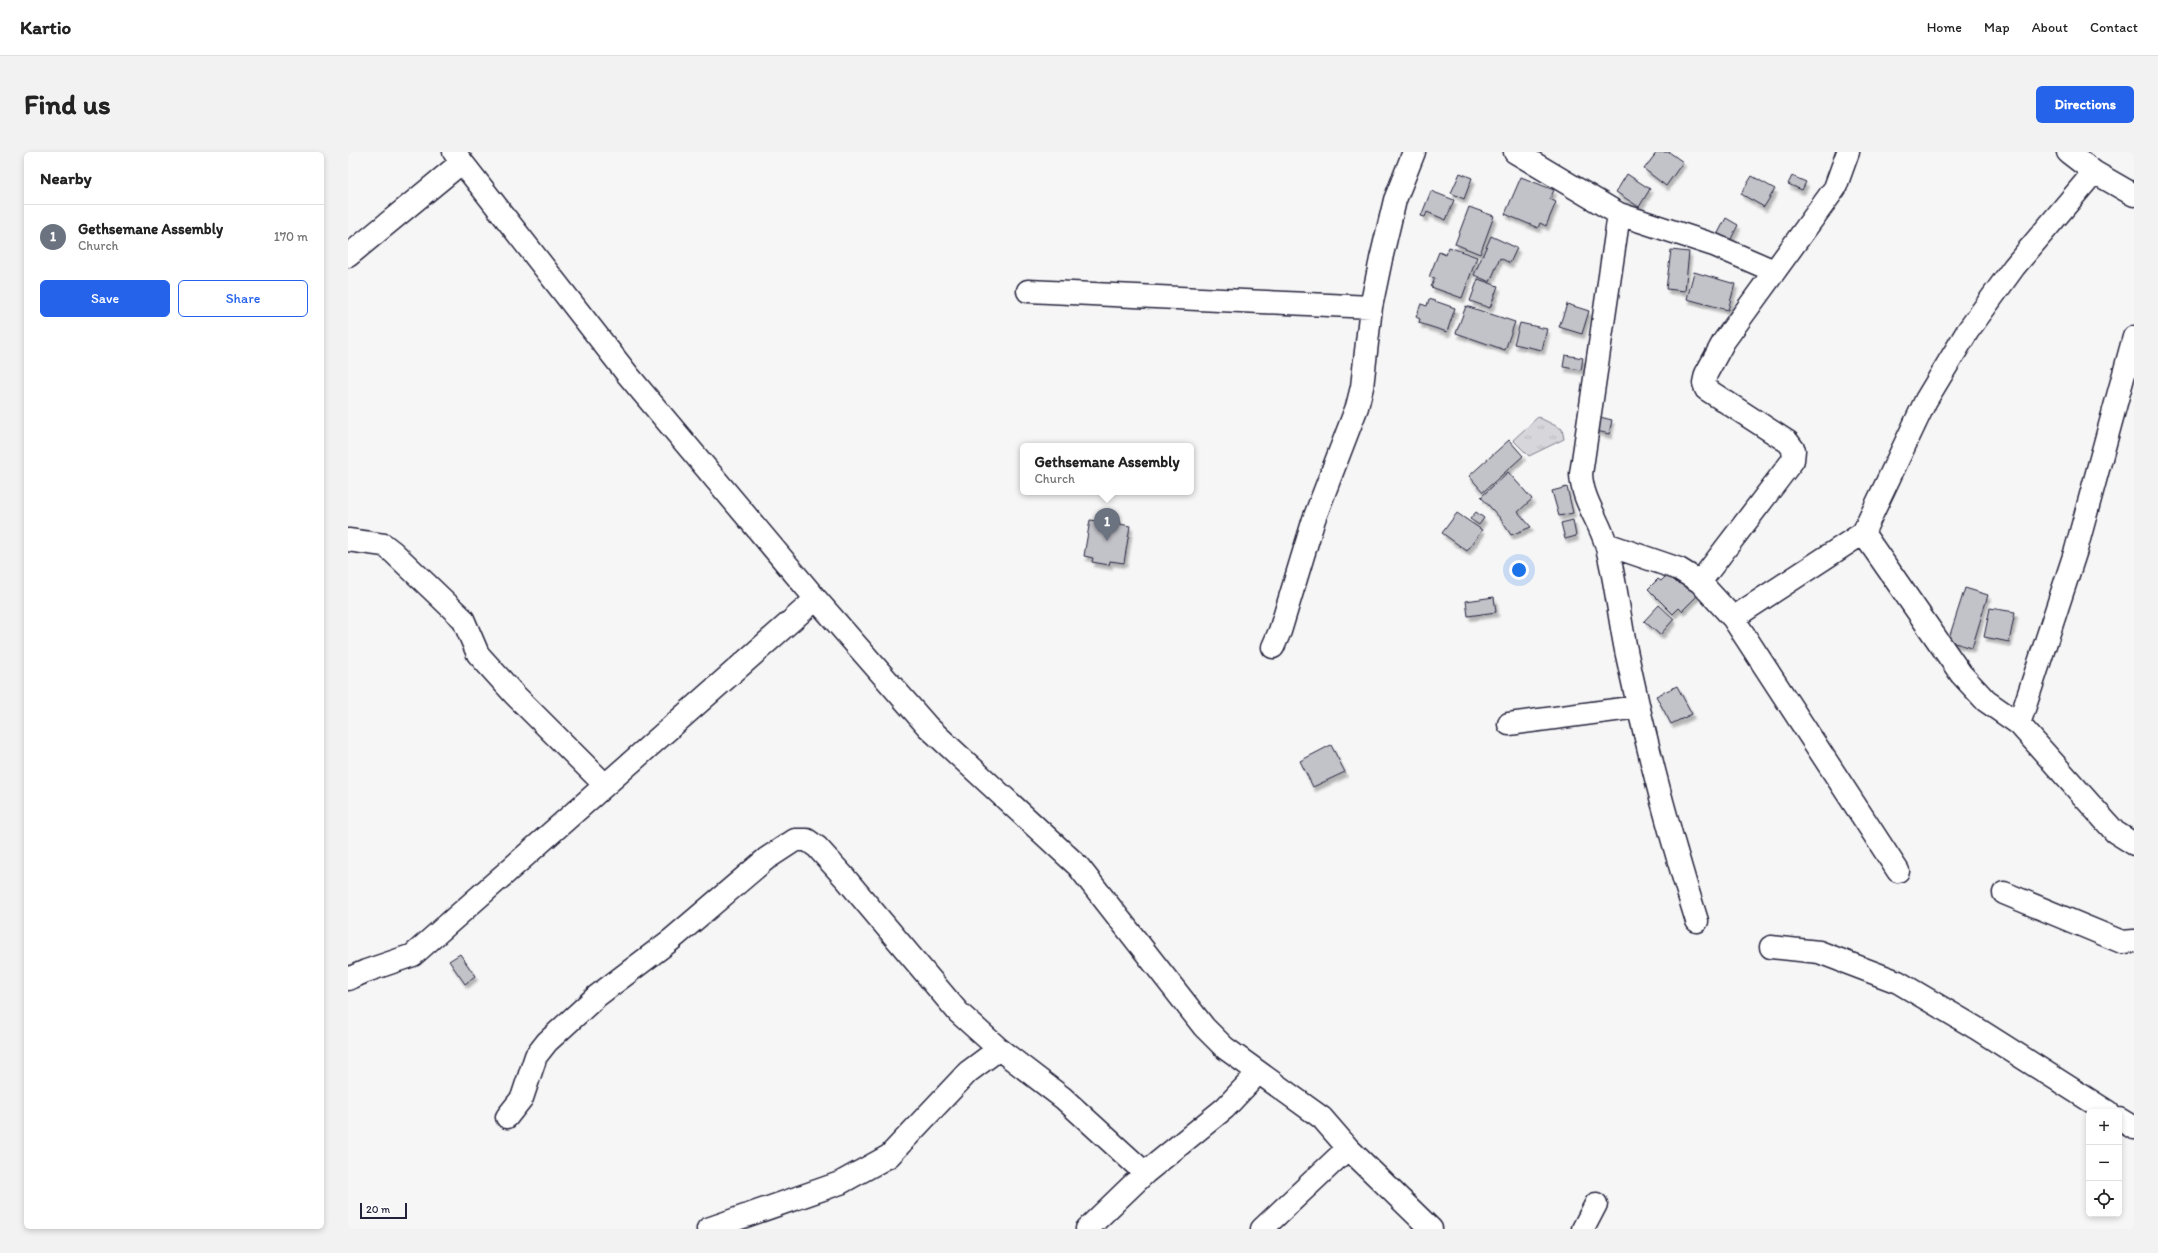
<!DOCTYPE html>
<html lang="en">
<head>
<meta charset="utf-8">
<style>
  :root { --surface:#fff; --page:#f2f2f2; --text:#222; --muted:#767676; --line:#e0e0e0; --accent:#2563eb }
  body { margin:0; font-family:Itim,sans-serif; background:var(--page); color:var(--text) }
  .controls { position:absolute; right:12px; bottom:12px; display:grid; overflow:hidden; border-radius:6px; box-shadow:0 2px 6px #0003 }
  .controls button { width:36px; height:36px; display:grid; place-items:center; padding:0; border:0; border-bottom:1px solid var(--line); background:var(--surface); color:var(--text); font:20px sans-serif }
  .scale { position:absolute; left:12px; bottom:10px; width:47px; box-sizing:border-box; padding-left:4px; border:2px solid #22223b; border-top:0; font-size:11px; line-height:14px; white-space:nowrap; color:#22223b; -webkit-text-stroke:3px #fff; paint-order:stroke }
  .you { position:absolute; left:1171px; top:418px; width:14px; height:14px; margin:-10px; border:3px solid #fff; border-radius:50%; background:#1a73e8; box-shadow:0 0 0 6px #1a73e833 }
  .badge { display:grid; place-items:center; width:26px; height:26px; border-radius:50%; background:var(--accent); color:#fff; font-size:13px; font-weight:700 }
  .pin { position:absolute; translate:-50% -33px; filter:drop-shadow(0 1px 2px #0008) }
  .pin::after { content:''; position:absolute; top:21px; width:14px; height:12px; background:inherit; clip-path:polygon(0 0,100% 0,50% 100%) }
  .popup { position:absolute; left:672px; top:291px; width:174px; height:52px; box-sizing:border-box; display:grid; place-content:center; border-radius:6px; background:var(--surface); filter:drop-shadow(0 1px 3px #0005); font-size:13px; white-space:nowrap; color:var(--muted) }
  .popup b { font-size:15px; color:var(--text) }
  .popup::after { content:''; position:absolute; left:50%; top:100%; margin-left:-8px; border:8px solid transparent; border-top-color:var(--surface) }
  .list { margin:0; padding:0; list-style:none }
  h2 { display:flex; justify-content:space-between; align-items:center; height:52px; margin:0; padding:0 16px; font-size:17px }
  h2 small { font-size:13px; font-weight:400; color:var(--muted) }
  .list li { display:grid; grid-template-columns:26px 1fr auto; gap:12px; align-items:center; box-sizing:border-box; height:64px; padding:0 16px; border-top:1px solid var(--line) }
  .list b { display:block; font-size:15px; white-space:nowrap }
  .list p { margin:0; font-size:13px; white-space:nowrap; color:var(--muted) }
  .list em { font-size:13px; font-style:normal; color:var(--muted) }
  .actions { display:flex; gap:8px; padding:12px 16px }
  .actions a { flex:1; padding:9px 0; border:1px solid var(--accent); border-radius:6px; text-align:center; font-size:14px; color:var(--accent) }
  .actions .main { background:var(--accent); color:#fff }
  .icon { flex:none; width:22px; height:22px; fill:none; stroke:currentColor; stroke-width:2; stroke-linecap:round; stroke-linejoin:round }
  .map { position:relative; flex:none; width:1786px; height:1077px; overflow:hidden; border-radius:6px }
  header { display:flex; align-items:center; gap:24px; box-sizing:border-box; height:56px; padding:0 20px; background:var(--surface); border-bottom:1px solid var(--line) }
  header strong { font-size:19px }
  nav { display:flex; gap:22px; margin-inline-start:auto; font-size:14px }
  .intro { display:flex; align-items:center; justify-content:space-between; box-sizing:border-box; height:96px; padding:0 24px }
  h1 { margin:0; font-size:28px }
  .button { padding:10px 18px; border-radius:6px; background:var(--accent); color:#fff; font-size:14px; font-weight:700 }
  main { display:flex; gap:24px; padding:0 24px }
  aside { flex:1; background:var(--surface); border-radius:6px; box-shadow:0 2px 6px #0003 }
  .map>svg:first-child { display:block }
  .grass { fill:url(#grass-tufts); stroke:#7c7c8b }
  .building { fill:#c2c2c9; stroke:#22223b; filter:url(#shadow) }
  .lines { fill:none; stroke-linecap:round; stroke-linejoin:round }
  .minor-casing { stroke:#22223b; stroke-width:25 }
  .minor { stroke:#fff; stroke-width:22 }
</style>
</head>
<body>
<header>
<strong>Kartio</strong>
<nav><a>Home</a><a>Map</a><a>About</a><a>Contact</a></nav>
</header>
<div class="intro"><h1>Find us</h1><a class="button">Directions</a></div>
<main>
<aside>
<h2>Nearby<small></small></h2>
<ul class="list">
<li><span class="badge" style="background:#6b7280">1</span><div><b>Gethsemane Assembly</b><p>Church</p></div><em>170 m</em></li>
</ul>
<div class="actions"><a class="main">Save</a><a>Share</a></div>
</aside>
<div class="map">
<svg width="1786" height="1077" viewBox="0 0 1786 1077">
  <defs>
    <pattern id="grass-tufts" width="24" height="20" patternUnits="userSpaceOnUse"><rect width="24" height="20" fill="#d7d7db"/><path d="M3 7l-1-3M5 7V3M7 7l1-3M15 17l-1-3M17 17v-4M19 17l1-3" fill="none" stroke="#b8b8bd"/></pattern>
    <filter id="shadow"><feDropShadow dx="2.5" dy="4.5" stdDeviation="1" flood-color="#0004"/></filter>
  </defs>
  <rect width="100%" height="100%" fill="#f6f6f7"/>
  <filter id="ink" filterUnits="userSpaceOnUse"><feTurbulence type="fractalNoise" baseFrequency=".025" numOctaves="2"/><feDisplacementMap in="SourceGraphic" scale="8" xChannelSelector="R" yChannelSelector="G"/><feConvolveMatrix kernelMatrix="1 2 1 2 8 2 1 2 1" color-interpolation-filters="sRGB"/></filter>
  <g filter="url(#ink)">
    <path class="grass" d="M1190,265l24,12 2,10 -35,17 -16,-16z"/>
    <path class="building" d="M1309,0h12l14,10 -17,24 -22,-17z
      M1112,21l12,5 -8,21 -13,-6z
      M1279,22l23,15 -11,18 -23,-15z
      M1404,24l23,13 -11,18 -23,-13z
      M1444,24l14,6 -4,8 -14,-6z
      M1173,25l33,13 -4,9 6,3 -10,24 -6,-3 -2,5 -33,-14z
      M1083,39l23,9 -8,20 -19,-8 -2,5 -4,-1z
      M1121,55l25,9 -14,38 -25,-10z
      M1378,66l12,7 -8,16 -13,-6z
      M1143,84l26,12 -7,15 -10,-5 -10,24 -16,-7z
      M1101,95l28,10 -15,41 -31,-11 4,-9 -6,-1 10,-25 7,3z
      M1323,98l18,2 -4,39 -19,-2z
      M1346,120l41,12 -7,26 -41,-11z
      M1130,127l20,7 -8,22 -20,-7z
      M1081,147l26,9 -8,24 -28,-9 1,-4 -4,-2 5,-13 6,2z
      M1219,152l22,7 -7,23 -23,-7z
      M1118,154l49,16 -10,28 -49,-17z
      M1172,171l27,6 -5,21 -28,-6z
      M1217,203l18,3 -2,12 -18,-3z
      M1244,263l20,5 -3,14 -20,-5z
      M1161,288l14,16 -40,36 -14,-16z
      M1160,320l24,27 -14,13 13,15 -20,8 -11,-17 -19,-21z
      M1219,335l6,26 -14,3 -7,-25z
      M1128,360l8,6 -5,7 -9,-6z
      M1109,361l25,17 -15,21 -25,-18z
      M751,366l22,4 -1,2 10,2 -6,37 -14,-2 -1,4 -17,-3 1,-4 -9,-2 6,-36 8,1z
      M1225,368l3,16 -11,3 -4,-16z
      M1320,422l10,10 7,-8 16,16 -19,19 -3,-3 -6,6 -25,-25 10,-10 3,2z
      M1617,436l23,7 -16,53 -24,-7z
      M1146,445l2,15 -28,4 -2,-15z
      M1311,453l15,14 -14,16 -16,-14z
      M1642,456l25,4 -6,30 -25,-5z
      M1329,534l15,28 -21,10 -15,-28z
      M983,593l14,27 -32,15 -13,-26z
      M112,802l15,22 -10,8 -16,-23z"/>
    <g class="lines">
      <defs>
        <path id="minor" d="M106,0l174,223 188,224 112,128 150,139 126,161 21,21 97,70 26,30 83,81
          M1167,0l104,62 95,31 60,26
          M1720,0l26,20 40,23
          M1271,62l-38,260c1,26 18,46 25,70 10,36 13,74 21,111 19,90 42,178 70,266
          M0,104l114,-94
          M680,139l343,16
          M1515,381l98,141 25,27 33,23 96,108 19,12
          M0,388l36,5 9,7 70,67 15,35 36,40 91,91
          M1258,392l73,25 21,13 33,36 165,253
          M1352,430l93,-122 1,-10 -6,-8 -82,-53 -2,-6 2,-9 18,-33 111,-153 13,-36
          M1385,466l130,-85 63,-133 41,-68 47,-65 80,-95
          M925,495l7,-16 34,-112 43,-112 5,-20 9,-80 10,-48 14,-59 19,-48
          M1161,572l129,-17
          M1671,572l57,-174 58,-213
          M1656,741l118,49 12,-1
          M1423,795l48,5 79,30 78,46 132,84
          M0,827l18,-8 47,-16 403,-356
          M159,965l15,-19 14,-42 11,-14 50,-46 74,-56 95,-81 29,-19h12l10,7 29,32 112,133 41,37 64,49 82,75
          M1771,967l15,9
          M360,1077l132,-46 49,-27 79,-84 31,-23
          M739,1077l58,-56 80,-65 33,-35
          M914,1077l86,-81
          M1235,1077l13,-25"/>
      </defs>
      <use href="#minor" class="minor-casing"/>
      <use href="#minor" class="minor"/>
    </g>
  </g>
</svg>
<div class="controls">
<button>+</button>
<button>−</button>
<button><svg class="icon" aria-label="locate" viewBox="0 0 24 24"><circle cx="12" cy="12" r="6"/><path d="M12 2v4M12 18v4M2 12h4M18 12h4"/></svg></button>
</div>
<div class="scale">20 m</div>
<div class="you"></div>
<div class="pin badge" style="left:759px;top:389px;background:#6b7280">1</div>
<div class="popup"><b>Gethsemane Assembly</b>Church</div>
</div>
</main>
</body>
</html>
